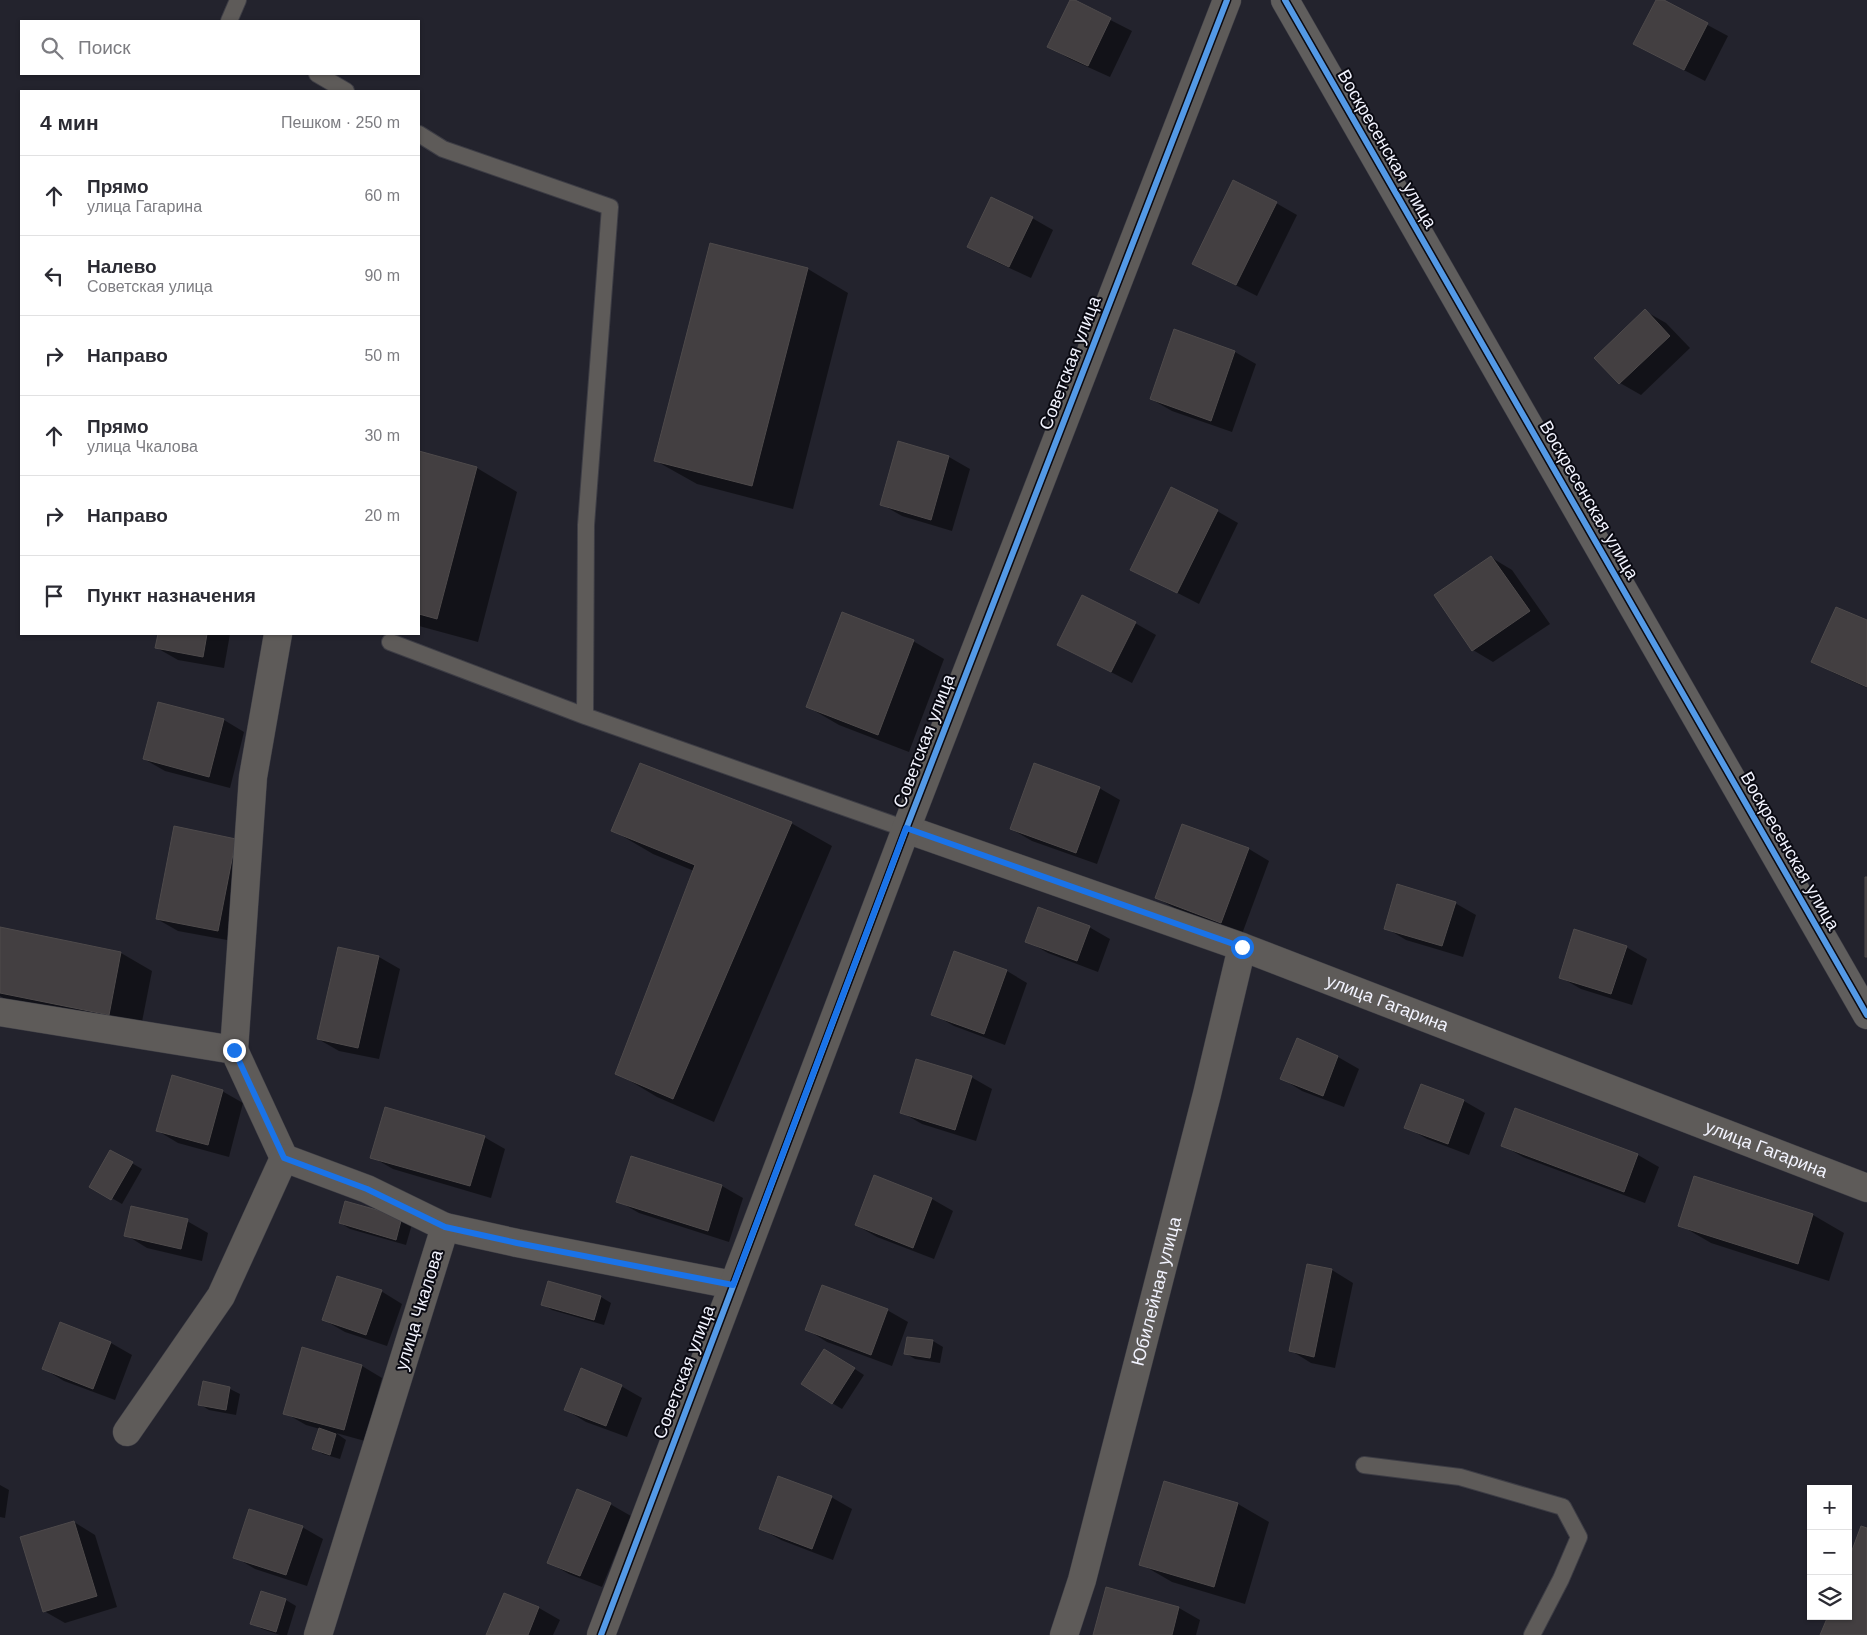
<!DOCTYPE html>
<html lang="ru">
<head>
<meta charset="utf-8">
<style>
  :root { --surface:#fff; --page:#f2f2f3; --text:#2b2b33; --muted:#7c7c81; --line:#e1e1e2 }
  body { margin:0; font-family:Helvetica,sans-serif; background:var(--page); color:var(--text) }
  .controls { position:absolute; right:15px; bottom:15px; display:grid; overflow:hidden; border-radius:0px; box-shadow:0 1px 4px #0004 }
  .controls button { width:45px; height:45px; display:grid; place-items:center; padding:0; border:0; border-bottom:1px solid var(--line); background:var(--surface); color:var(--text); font:25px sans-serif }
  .stop { position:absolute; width:15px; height:15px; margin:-11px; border:4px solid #1a73e8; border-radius:50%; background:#fff }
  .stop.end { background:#1a73e8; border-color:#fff; box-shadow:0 1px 5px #0008 }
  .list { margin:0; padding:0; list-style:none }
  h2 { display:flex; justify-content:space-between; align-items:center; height:65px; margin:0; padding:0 20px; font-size:21px }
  h2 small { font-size:16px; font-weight:400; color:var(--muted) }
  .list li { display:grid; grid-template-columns:32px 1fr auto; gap:15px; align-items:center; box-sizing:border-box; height:80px; padding:0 20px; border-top:1px solid var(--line) }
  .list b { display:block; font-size:19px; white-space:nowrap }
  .list p { margin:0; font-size:16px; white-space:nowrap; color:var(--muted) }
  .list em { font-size:16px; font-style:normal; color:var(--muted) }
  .icon { flex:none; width:28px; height:28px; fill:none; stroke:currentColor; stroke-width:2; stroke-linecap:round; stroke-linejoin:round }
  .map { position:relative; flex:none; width:1867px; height:1635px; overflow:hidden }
  .search { position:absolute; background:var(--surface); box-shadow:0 1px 4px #0004; left:20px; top:20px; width:400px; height:55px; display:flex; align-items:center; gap:12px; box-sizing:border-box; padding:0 18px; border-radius:0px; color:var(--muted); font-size:19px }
  .panel { position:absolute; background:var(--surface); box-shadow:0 1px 4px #0004; left:20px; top:90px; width:400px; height:545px; border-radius:0px }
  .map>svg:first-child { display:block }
  .shadow { fill:#0007 }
  .building { fill:#433f41; stroke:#4e4a4b }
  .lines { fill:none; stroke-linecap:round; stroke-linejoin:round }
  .lane-casing { stroke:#3d3d45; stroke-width:18 }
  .street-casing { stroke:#3d3d45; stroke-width:29 }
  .secondary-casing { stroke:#3d3d45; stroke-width:29 }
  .lane { stroke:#5e5b59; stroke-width:16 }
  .street { stroke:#5e5b59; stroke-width:28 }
  .secondary { stroke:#605e5d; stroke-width:28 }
  .cycleway-casing { stroke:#0a0a12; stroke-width:9 }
  .cycleway { stroke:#5399e6; stroke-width:6 }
  .route { stroke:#1a73e8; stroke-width:6 }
  .labels { text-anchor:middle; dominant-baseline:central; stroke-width:4; stroke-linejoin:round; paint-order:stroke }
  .street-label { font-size:18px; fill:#f2f3fe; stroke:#0a0a12 }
</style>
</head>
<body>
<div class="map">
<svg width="1867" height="1635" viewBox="0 0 1867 1635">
  <rect width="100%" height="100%" fill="#23232d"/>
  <path class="shadow" d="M1071,0l61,31 -22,46 -40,-18 -21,-12z
    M1657,0h4l67,36 -23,45 -50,-26z
    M1276,203l21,12 -40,81 -63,-32z
    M1032,218l21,12 -22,48 -41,-19 -21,-12z
    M808,269l40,24 -55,216 -96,-25 -41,-23z
    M1645,311l21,12 24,25 -49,47 -21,-12 -24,-25z
    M1175,331l60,21 21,12 -24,68 -60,-21 -21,-12z
    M899,442l50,15 21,12 -18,62 -50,-15 -21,-12z
    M419,453l58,15 40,24 -39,150 -59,-16z
    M1217,511l21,12 -39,81 -68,-35z
    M1492,558l20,12 38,54 -57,38 -20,-12z
    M1867,622v66l-33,-15 -21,-12z
    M1135,623l21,12 -24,48 -73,-38z
    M159,634h71l-6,34 -46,-8 -21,-12z
    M913,641l31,18 -35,93 -70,-27 -31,-18z
    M224,720l20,12 -14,56 -65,-17 -21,-12z
    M1099,788l21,12 -23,64 -65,-23 -21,-12z
    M791,823l41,23 -118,276 -57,-25 -40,-24 77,-202 -41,-17 -41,-24z
    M1183,825l66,24 20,12 -27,73 -64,-24 -21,-12z
    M235,840l3,102 -60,-11 -21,-12z
    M1455,903l21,12 -13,42 -57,-17 -20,-12z
    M1089,927l21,12 -12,33 -50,-19 -21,-12z
    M0,934l121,19 31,18 -12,61 -120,-24 -20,-12z
    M1626,947l21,12 -15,46 -51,-16 -21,-12z
    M339,948l40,9 21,12 -21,90 -40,-8 -21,-12z
    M1007,971l20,12 -22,62 -51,-19 -21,-12z
    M1297,1039l41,18 21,12 -15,38 -42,-16 -21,-13z
    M971,1077l21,12 -16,52 -54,-17 -21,-12z
    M1422,1085l42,16 21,12 -16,42 -42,-16 -21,-12z
    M222,1091l21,12 -14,54 -51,-14 -20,-12z
    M1516,1109l122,46 21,12 -14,36 -122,-46 -21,-12z
    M484,1137l21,12 -14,49 -98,-29 -21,-12z
    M111,1151l31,18 -20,35 -31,-18z
    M632,1157l90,29 21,12 -14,44 -90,-29 -21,-12z
    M875,1177l57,22 21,12 -19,48 -57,-22 -21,-12z
    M1813,1215l31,18 -15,48 -118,-38 -31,-18z
    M402,1218l10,6 -6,21 -56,-16 -10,-6z
    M187,1221l21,12 -6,28 -55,-13 -21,-13z
    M1308,1265l24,5 21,13 -18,85 -24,-5 -21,-13z
    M381,1291l21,13 -15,42 -42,-14 -21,-12z
    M601,1297l10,6 -7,22 -52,-15 -10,-6z
    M887,1310l21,12 -16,44 -65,-24 -21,-13z
    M61,1324l50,19 21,12 -17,45 -51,-19 -20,-12z
    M933,1341l10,6 -3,16 -25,-4 -10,-6z
    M835,1356l29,19 -22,34 -10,-6z
    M362,1366l20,12 -17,63 -29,-8 10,7 -6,19 -17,-5 -10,-6 7,-19 -14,-4 -21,-12z
    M621,1386l21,12 -15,39 -41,-15 -20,-12z
    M230,1389l10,5 -4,21 -27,-5 -10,-6z
    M0,1485l9,5 -4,28 -5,-1z
    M831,1497l21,12 -19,51 -52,-20 -21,-12z
    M610,1504l21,12 -29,71 -33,-13 -21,-12z
    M1238,1504l31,18 -24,82 -73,-22 -31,-18z
    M74,1522l21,13 22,72 -52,16 -21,-12z
    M302,1527l21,12 -16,47 -52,-17 -20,-12z
    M1107,1589l72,19 21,12 -4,15h-101z
    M261,1593l25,7 10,6 -9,29h-7l-18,-6 -10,-6z
    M505,1594l34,14 21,12 -7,15h-65z"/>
  <path class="building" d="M1070,0h5l36,18 -23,48 -41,-19z
    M1656,0h8l44,23 -24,47 -51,-26z
    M1233,180l44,22 -41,83 -44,-21z
    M991,197l42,20 -24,50 -42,-20z
    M710,243l98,25 -56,218 -98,-25z
    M1645,309l25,27 -51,48 -25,-26z
    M1174,329l61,22 -24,70 -61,-22z
    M898,441l51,15 -18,64 -51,-15z
    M419,451l58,16 -40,152 -18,-5z
    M1171,487l47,23 -41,83 -47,-23z
    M1491,556l39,55 -58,40 -38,-56z
    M1082,595l54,27 -25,50 -54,-27z
    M1836,607l31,13v67l-56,-25z
    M842,612l72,28 -36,95 -72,-28z
    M158,634h49l-4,23 -48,-9z
    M158,702l66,17 -15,58 -66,-18z
    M640,763l152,59 -119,277 -58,-25 80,-209 -84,-34z
    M1034,763l66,24 -24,66 -66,-24z
    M1182,824l67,24 -28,75 -66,-25z
    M174,826l62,13 -18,92 -62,-12z
    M1865,877h2v80h-2z
    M1397,884l59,18 -14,44 -58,-17z
    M1038,907l52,19 -13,35 -52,-19z
    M0,927l121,25 -12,63 -109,-22z
    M1574,929l53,17 -16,48 -52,-16z
    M338,947l41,9 -21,92 -41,-9z
    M954,951l53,19 -23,64 -53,-19z
    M1297,1038l41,18 -15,40 -43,-17z
    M916,1059l56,17 -17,54 -55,-17z
    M172,1075l51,15 -15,55 -52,-14z
    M1421,1084l43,16 -16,44 -44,-16z
    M385,1107l100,29 -15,50 -100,-28z
    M1515,1108l123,46 -14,38 -123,-46z
    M110,1150l23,12 -22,38 -22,-13z
    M631,1156l91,29 -14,46 -92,-29z
    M874,1175l58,23 -19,50 -58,-23z
    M1694,1176l119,38 -15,50 -120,-38z
    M345,1201l57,16 -6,23 -57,-17z
    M131,1206l57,13 -7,30 -57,-13z
    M1307,1264l25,5 -18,88 -25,-6z
    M337,1276l45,14 -16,45 -44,-15z
    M548,1281l53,15 -7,24 -53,-15z
    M822,1285l66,24 -17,46 -66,-25z
    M60,1322l51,20 -18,47 -51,-20z
    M907,1337l26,3 -3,18 -26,-4z
    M302,1347l60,18 -18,65 -61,-16z
    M824,1349l31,19 -23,36 -31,-20z
    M581,1368l41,17 -16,41 -42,-16z
    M203,1381l27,6 -4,23 -28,-5z
    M319,1428l17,6 -6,21 -18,-6z
    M778,1476l54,20 -20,53 -53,-20z
    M1164,1481l74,22 -24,84 -75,-22z
    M577,1489l34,14 -31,73 -33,-13z
    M249,1509l54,17 -17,49 -53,-17z
    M74,1521l23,75 -54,16 -23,-75z
    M1861,1526l6,2v107h-47l8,-19h20v-55z
    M1106,1587l73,20 -7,28h-79z
    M261,1591l25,8 -10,33 -26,-8z
    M504,1593l35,14 -11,28h-42z"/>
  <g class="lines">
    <defs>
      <path id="lane" d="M229,21l9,-21
        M317,74l29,17
        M419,134l24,15 167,58 -24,318 -1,191 321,113
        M390,642l195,74
        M1364,1465l96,12 103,30 16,30 -18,42 -29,56"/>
      <g id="street">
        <path id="s1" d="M906,829l336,118 625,241"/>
        <path d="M0,1012l234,38 50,108"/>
        <path d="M234,1050l19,-273 25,-143"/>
        <path d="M445,1227l72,16 216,42"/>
        <path d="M127,1432l94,-136 63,-138 83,31 78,38 -127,408"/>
        <path d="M601,1635l305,-806 321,-829"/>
        <path id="s2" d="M1064,1635l18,-55 125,-486 35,-147"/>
      </g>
      <path id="secondary" d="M1285,0l582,1015"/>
    </defs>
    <use href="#lane" class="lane-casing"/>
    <use href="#street" class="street-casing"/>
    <use href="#secondary" class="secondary-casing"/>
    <use href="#lane" class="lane"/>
    <use href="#street" class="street"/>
    <use href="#secondary" class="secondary"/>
    <defs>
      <path id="cycleway" d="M1285,0l582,1015
        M601,1635l305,-806 321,-829"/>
    </defs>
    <use href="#cycleway" class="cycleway-casing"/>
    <use href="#cycleway" class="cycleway"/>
  </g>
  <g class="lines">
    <path class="route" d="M234,1050l50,108 83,31 78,38 72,16 216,42 173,-457 336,119"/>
  </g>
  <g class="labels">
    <g class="street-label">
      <text transform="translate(1387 149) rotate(60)">Воскресенская улица</text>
      <text transform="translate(1070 363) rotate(-69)">Советская улица</text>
      <text transform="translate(1589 500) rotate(60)">Воскресенская улица</text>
      <text transform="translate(924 741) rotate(-69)">Советская улица</text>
      <text transform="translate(1790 851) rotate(60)">Воскресенская улица</text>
      <text stroke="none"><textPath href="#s1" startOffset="512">улица Гагарина</textPath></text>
      <text stroke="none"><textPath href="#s1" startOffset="918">улица Гагарина</textPath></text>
      <text stroke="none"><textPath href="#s2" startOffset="356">Юбилейная улица</textPath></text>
      <text transform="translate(419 1310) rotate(-73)">улица Чкалова</text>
      <text transform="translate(684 1372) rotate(-69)">Советская улица</text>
    </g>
  </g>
</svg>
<div class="controls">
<button>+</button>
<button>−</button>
<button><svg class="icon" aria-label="layers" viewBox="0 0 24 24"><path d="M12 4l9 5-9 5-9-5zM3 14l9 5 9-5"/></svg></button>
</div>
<div class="stop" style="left:1242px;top:947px"></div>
<div class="stop end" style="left:234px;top:1050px"></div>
<div class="search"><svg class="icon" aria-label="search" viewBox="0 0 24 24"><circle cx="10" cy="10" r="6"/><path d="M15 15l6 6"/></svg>Поиск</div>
<section class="panel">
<h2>4 мин<small>Пешком · 250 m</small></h2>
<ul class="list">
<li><svg class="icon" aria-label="ahead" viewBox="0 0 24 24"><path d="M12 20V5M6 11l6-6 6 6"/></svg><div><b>Прямо</b><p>улица Гагарина</p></div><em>60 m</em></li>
<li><svg class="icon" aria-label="left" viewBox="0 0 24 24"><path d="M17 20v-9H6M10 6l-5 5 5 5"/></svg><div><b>Налево</b><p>Советская улица</p></div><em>90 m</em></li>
<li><svg class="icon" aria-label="right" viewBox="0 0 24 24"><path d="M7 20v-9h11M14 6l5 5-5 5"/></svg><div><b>Направо</b></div><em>50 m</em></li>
<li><svg class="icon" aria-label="ahead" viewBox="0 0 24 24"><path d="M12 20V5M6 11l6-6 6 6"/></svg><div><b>Прямо</b><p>улица Чкалова</p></div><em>30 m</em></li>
<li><svg class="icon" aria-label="right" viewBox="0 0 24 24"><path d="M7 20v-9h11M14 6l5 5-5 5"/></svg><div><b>Направо</b></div><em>20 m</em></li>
<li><svg class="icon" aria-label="arrive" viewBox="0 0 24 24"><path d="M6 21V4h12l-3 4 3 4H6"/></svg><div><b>Пункт назначения</b></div></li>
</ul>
</section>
</div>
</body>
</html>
